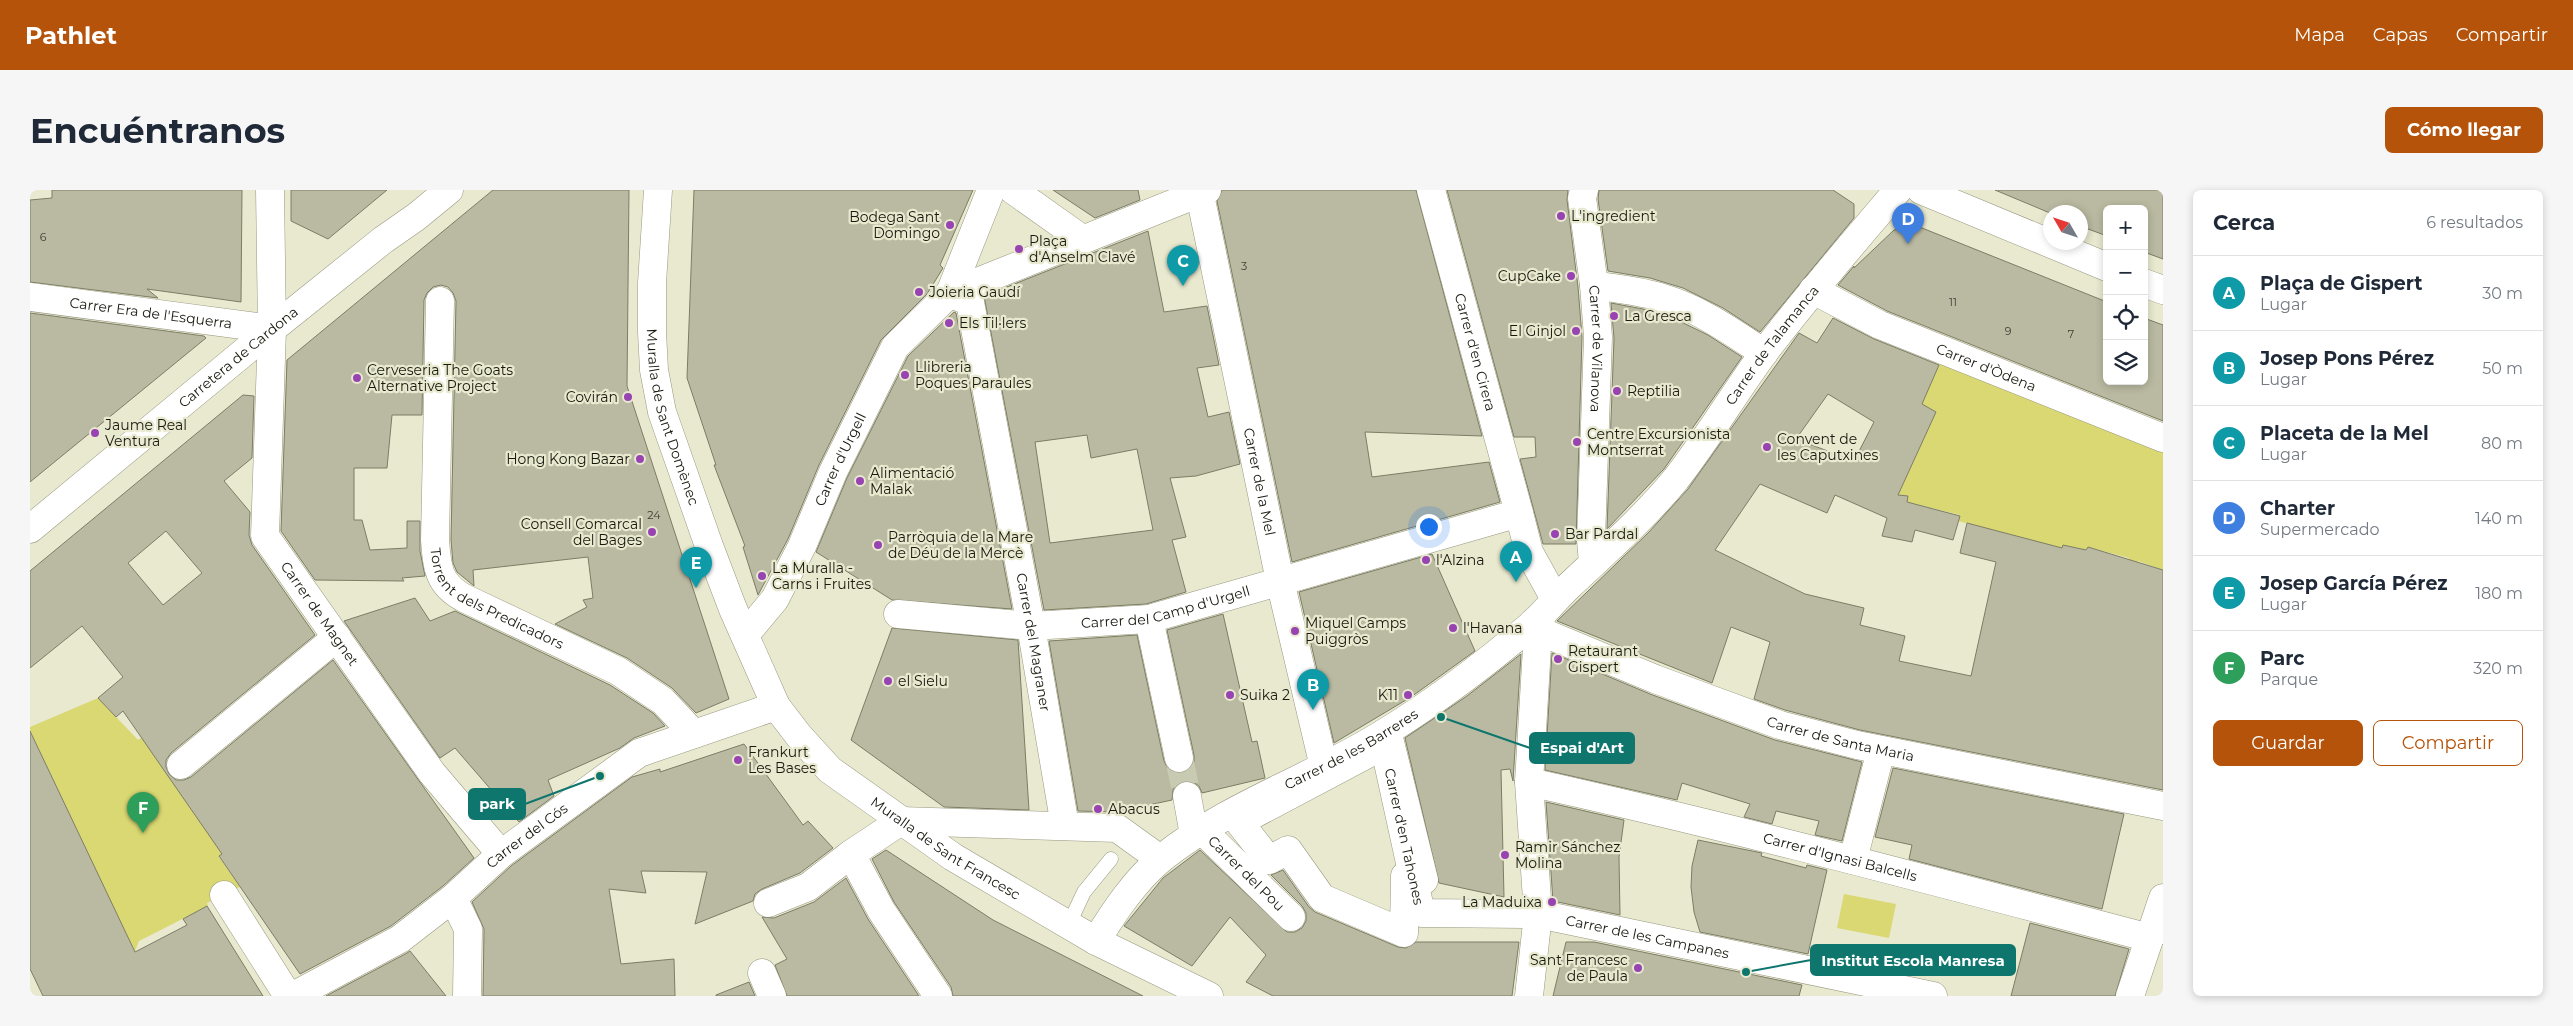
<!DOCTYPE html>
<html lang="es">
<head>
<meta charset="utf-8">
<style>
  :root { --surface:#fff; --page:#f6f6f7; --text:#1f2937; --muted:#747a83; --line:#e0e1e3; --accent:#b45309 }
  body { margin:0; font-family:Montserrat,sans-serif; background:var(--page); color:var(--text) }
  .controls { position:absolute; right:15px; top:15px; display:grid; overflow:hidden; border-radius:8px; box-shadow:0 2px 8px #0003 }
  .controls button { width:45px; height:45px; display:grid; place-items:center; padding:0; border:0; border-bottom:1px solid var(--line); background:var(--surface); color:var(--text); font:25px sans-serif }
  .compass { position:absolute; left:2013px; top:15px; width:45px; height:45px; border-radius:50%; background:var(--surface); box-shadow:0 2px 8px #0003; rotate:309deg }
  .you { position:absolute; left:1398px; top:336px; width:18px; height:18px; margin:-12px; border:4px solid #fff; border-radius:50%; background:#1a73e8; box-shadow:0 0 0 8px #1a73e833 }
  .badge { display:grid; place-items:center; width:32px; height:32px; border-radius:50%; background:var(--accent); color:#fff; font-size:16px; font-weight:700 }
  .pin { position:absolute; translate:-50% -41px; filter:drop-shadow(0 1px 2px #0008) }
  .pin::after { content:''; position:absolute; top:26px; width:18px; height:15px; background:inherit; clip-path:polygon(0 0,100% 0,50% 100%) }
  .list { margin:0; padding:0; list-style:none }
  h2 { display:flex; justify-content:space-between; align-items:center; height:65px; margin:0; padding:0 20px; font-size:21px }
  h2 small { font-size:16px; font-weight:400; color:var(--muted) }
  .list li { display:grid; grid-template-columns:32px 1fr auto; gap:15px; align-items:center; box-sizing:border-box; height:75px; padding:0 20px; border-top:1px solid var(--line) }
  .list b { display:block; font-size:19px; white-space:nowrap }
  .list p { margin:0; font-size:16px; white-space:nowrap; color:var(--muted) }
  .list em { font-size:16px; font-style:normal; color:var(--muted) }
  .actions { display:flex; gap:10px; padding:15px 20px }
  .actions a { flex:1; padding:11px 0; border:1px solid var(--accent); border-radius:8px; text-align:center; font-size:18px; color:var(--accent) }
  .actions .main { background:var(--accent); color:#fff }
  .icon { flex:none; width:28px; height:28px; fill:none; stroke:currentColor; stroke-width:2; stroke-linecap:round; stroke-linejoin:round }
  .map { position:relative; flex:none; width:2133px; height:806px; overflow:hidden; border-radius:8px }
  header { display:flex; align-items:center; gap:30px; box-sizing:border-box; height:70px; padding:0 25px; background:var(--accent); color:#fff }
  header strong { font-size:24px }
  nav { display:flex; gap:28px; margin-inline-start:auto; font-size:18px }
  .intro { display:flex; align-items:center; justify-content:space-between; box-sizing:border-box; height:120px; padding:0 30px }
  h1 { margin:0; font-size:35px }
  .button { padding:12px 22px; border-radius:8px; background:var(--accent); color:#fff; font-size:18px; font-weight:700 }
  main { display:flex; gap:30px; padding:0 30px }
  aside { flex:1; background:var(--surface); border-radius:8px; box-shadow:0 2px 8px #0003 }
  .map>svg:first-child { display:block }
  .green { fill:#dad872 }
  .building { fill:#babaa2; stroke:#7d7d66; fill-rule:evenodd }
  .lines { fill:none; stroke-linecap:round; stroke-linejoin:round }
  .street-tunnel { stroke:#c9cab2; stroke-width:28; stroke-dasharray:28 14; stroke-linecap:butt }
  .lane-casing { stroke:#989880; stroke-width:15 }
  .street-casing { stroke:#989880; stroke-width:29 }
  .secondary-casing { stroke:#989880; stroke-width:29 }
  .lane { stroke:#fff; stroke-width:14 }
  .street { stroke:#fff; stroke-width:28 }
  .secondary { stroke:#fff; stroke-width:28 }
  .poi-dot { fill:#9743b1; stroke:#e8e9cf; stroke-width:2 }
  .labels { text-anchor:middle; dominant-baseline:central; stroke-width:4.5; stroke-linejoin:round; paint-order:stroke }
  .number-label { font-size:11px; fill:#404034 }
  .poi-label { font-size:14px; fill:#18180f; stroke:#e8e9cf; text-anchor:start }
  .street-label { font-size:14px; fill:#18180f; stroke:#e8e9cf }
  .leader { fill:none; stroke:#0f766e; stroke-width:2 }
  .callout-dot { fill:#0f766e; stroke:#e8e9cf; stroke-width:2 }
  .callout { fill:#0f766e; stroke:#0f766e; stroke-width:2 }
  .callout-label { font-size:15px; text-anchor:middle; font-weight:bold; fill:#fff }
</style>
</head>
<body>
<header>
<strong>Pathlet</strong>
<nav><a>Mapa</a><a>Capas</a><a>Compartir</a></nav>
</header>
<div class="intro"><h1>Encuéntranos</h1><a class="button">Cómo llegar</a></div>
<main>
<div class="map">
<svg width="2133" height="806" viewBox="0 0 2133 806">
  <rect width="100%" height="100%" fill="#e8e9cf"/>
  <path class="green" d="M1912,168l221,89v123l-25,-9 -6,25 -9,-2 6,-26 -41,-11 -2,3 -23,-5 -6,22 -23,-26 -76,-20 2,-6 -53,-13 1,-6 -10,-1 38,-83 -58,-32 28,-13 27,12z
    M68,508l40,42 4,-3 80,117 -3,3 21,30 -33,16 1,3 -69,35 -5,13 -104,-224v-3z
    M1814,704l52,10 -7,34 -52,-10z"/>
  <path class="building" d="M22,0h190l-1,112 -94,-13 11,9 -128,-16v-82l22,-2z
    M261,0h96l-59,49 -37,-18z
    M463,0h136l-2,196 102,313 -33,14 -24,-25 -45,-30 -72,-34 32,-17 -4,-7 10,-2 -5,-41 -115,13 1,16 -17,-14 -4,-9 -2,-23 5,-239 -3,-8 -5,-6 -7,-2 -8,2 -6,6 -3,7 -2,115h-30l-5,53h-33v52h8l8,30 37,-2v-27h13v30l5,25 -23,2 2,3 -89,-1 -34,-49 6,-171z
    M664,0h279l-33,75 3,3 -16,26 -46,46 -62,125 -31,74 -30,56 -15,-48 2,-1 -31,-81h2l-29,-87z
    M1023,0h85l2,10 -45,18z
    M1192,0h194l66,246 -117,-4 7,45 117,-15 11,40 -208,60 -75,-361z
    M1417,0h121l-1,10 11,87 4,50 -6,207h-33l-23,-85 16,-2 -1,-20h-21z
    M1569,0h234l21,14v14l-94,114 -37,-24 -40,-20 -33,-10 -42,-7 -10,-72z
    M1965,0h168v69l-19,-7v-43h-37v27l-27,-10v-14l-30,1z
    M1887,36l190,76v79h37v-63l19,7v96l-276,-110 -49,-26 16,-19v2l40,-38z
    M1118,41l16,81 43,-6 12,59 -22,3 11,49 21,-5 11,52 -44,12 -26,2 16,59 -14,3 14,52 -40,12 -102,6 -60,-314zM1057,245l4,23 46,-9 16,81 -103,13 -15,-101z
    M1581,113l32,6 28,8 37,18 34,22 -78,112 -57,60 7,-191z
    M924,122l2,1 56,296 -120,-9 -76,-48 31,-74 61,-122z
    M0,123l174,23 2,2 -176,144z
    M1803,128l41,21 65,26 -17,39 14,8 -38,83 10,1 -1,6 53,14 -7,24 -38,-10 -3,12 -30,-6 5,-18 -52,-23 -8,18 -67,-29 -45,66 90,44 59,14 -4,17 45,11 -6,25 72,15 25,-114 -36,-9 7,-30 95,25 1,-3 23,5 2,-3 75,23v220l-303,-60 -75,-20 -31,-11 16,-57 -39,-15 -19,56 -155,-62 92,-89 39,-43 111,-156 18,10zM1798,204l46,28 -20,39 -58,-22z
    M213,205l11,1 -2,62 -28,23 26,31 -1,23 3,10 63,90 -144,118 -5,7v7l3,7 7,6h8l7,-3 142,-117 141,198 -31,28 -52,40 -91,48 -81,-118 3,-2 -99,-143 -7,6 -18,-19 25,-21 -41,-51 -52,42v-97zM136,341l36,42 -39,32 -35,-42z
    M1402,364l43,97 -64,46 -77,46 -35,-151z
    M385,408l15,23 25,-10 155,74 43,28 12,13 -31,12 -14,10 -72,32 6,16 -35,26 -64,-74 -15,10 -96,-137z
    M1193,424l29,128 5,-1 8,37 -63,15 -3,-7 -6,-4 -8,-1 -8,3 -4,6 -1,10 -56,12 -38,-1 -29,-170 88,-6 27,126 4,8 7,4h7l8,-4 4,-7v-7l-27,-125z
    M862,438l126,12 11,170 -85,-3 -93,-67z
    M1522,463l98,41 125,46 87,22 -20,79 -27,-6 4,-14 -43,-10 -4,13 -28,-7 6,-13 -68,-21 -5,17 -132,-30z
    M1491,464l-8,127 -3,-12 -9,1 3,127 -65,-14 -34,-145 62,-42z
    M0,541l105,221 52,-27 -4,-6 24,-13 56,90h-220l-13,-27z
    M714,554l59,81 5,-4 25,27 -33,25 -38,16 -7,5 -2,7 -58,23 12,-52 -66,-1 5,22 -37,-4 12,75 53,-5 1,37h-192l1,-67 -12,-27 39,-36 121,-89 28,-8v3z
    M1863,578l231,46 -22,95 -193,-50 3,-14 -37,-8z
    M1516,612l78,18 -5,37 1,58 -67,-14z
    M1668,650l64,13 -1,3 45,12 1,-3 20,5 -19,84 -108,-22 -6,-20 -3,-25 1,-21z
    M856,660l107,70 150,76h-190l-2,-9 -57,-85 -22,-43z
    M1170,660l87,82h8l7,-4 4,-7v-8l-4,-7 -31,-31 12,-5 26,37 6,5 83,35 8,1 10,-6h103l-7,54h-239l-27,-14 20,-27 -36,-38 -38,49 -68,-40 39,-48z
    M816,688l22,41 51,77h-132l-12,-31 12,-6 -25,-42 12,1 40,-16z
    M2000,733l99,26 -14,47h-104z
    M1536,752h28l208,43 -3,11h-246z
    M380,761l36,45h-120l81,-43z
    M719,792l6,14h-39v-1z"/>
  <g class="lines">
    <path class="street-tunnel" d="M1149,568l8,38"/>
    <defs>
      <path id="lane" d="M1038,736l16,-34 27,-33"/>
      <g id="street">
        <path id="s1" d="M240,0l2,139 -7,207 167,237 69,81"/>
        <path d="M983,0l69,49"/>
        <path id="s2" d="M1169,0l81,391 44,186"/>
        <path id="s3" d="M1401,0l88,323"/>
        <path id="s4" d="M1554,0l-2,8 12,87 4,52 -7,203 2,23"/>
        <path d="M1891,0l186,77"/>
        <path d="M2114,93l19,7"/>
        <path d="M1564,95c23,4 47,6 69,13 37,11 69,34 101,55"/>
        <path id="s5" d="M1783,100l67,35 283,113"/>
        <path id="s6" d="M920,103l20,9 61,324 34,200"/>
        <path d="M920,103l41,-103"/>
        <path id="s7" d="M0,107l242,32"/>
        <path id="s8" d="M410,111l-5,239c2,27 3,44 29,58l154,73 45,30 31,33"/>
        <path id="s9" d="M868,424l133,12 118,-7 370,-106 10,39 26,47"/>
        <path d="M1119,429l30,139"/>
        <path id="s10" d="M1503,433l16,12 106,44 125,46 77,20 306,61"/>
        <path id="s11" d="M715,445l30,-36 27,-53 31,-74 62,-125 55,-54 257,-103"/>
        <path id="s12" d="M1352,545l39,178 117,1 395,82"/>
        <path d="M1360,552l34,138 -19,-4 -1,57 -82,-35 -34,-48 -19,10 -30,-38z"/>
        <path d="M151,575l156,-128"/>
        <path id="s13" d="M1499,592c208,46 415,102 621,156"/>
        <path d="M1157,606l7,39"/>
        <path id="s14" d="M1172,640l89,87"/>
        <path d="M1823,670l28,-110"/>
        <path d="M194,705l64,101"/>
        <path d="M423,708l15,31 -1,67"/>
        <path d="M738,713l40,-16 43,-33"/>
        <path id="s15" d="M1066,751c18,-29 39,-61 66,-83 66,-53 148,-79 219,-123 51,-31 104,-71 149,-109 14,-12 26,-28 39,-40 37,-35 75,-68 107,-107 32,-41 59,-87 90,-129 42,-55 87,-107 132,-160"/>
        <path d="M732,783l10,23"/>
        <path id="s16" d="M263,806l107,-57 53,-41 48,-44 138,-101 137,-47"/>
        <path d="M908,806l-57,-86 -30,-56 50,-33 216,7 43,31"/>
        <path d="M1499,806l9,-82 -9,-132 8,-135 -4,-24"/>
        <path d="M2100,806l33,-98"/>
      </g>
      <g id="secondary">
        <path id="s17" d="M628,0l-6,93v49l2,38 8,42 47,134 24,63 43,97 23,30 31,34 123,87 143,84 113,55"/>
        <path id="s18" d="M0,339l242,-200 111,-89 33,-23 33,-27"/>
      </g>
    </defs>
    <use href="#lane" class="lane-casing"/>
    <use href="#street" class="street-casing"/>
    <use href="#secondary" class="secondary-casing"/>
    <use href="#lane" class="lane"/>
    <use href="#street" class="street"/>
    <use href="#secondary" class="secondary"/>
  </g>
  <g class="poi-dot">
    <circle cx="1531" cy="26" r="5"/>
    <circle cx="920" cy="35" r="5"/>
    <circle cx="989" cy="59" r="5"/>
    <circle cx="1541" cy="86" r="5"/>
    <circle cx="889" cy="102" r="5"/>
    <circle cx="1584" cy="126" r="5"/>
    <circle cx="919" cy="133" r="5"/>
    <circle cx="1546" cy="141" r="5"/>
    <circle cx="875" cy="185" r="5"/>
    <circle cx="327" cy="188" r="5"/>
    <circle cx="1587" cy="201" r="5"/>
    <circle cx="598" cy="207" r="5"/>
    <circle cx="65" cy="243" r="5"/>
    <circle cx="1547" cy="252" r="5"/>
    <circle cx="1737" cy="257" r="5"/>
    <circle cx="610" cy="269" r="5"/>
    <circle cx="830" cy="291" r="5"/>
    <circle cx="622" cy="342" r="5"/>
    <circle cx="1525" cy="344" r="5"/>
    <circle cx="848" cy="355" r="5"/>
    <circle cx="1396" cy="370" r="5"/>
    <circle cx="732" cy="386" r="5"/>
    <circle cx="1423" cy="438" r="5"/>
    <circle cx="1265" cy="441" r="5"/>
    <circle cx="1528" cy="469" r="5"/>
    <circle cx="858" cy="491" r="5"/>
    <circle cx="1200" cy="505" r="5"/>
    <circle cx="1378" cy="505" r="5"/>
    <circle cx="708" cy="570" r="5"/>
    <circle cx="1068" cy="619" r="5"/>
    <circle cx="1475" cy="665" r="5"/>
    <circle cx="1522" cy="712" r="5"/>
    <circle cx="1608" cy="778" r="5"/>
  </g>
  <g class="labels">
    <g class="number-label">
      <text x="13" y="47">6</text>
      <text x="1214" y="76">3</text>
      <text x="1923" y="112">11</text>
      <text x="1978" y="141">9</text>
      <text x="2041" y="144">7</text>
      <text x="624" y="325">24</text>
    </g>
    <g class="poi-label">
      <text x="1541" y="26">L'ingredient</text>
      <text x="910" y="27" text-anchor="end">Bodega Sant<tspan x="910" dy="16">Domingo</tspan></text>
      <text x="999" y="51">Plaça<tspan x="999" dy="16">d'Anselm Clavé</tspan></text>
      <text x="1531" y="86" text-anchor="end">CupCake</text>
      <text x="899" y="102">Joieria Gaudí</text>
      <text x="1594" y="126">La Gresca</text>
      <text x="929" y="133">Els Til·lers</text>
      <text x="1536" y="141" text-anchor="end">El Ginjol</text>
      <text x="885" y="177">Llibreria<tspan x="885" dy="16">Poques Paraules</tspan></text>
      <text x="337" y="180">Cerveseria The Goats<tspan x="337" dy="16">Alternative Project</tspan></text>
      <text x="1597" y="201">Reptilia</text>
      <text x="588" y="207" text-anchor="end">Covirán</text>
      <text x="75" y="235">Jaume Real<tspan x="75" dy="16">Ventura</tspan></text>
      <text x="1557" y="244">Centre Excursionista<tspan x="1557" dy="16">Montserrat</tspan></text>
      <text x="1747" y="249">Convent de<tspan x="1747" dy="16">les Caputxines</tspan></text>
      <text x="600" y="269" text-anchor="end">Hong Kong Bazar</text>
      <text x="840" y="283">Alimentació<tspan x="840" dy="16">Malak</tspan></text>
      <text x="612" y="334" text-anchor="end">Consell Comarcal<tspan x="612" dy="16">del Bages</tspan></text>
      <text x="1535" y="344">Bar Pardal</text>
      <text x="858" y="347">Parròquia de la Mare<tspan x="858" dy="16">de Déu de la Mercè</tspan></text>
      <text x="1406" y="370">l'Alzina</text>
      <text x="742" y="378">La Muralla -<tspan x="742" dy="16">Carns i Fruites</tspan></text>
      <text x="1275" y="433">Miquel Camps<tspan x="1275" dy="16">Puiggròs</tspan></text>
      <text x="1433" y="438">l'Havana</text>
      <text x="1538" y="461">Retaurant<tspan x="1538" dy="16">Gispert</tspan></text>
      <text x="868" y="491">el Sielu</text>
      <text x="1210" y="505">Suika 2</text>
      <text x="1368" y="505" text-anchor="end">K11</text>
      <text x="718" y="562">Frankurt<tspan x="718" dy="16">Les Bases</tspan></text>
      <text x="1078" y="619">Abacus</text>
      <text x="1485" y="657">Ramir Sánchez<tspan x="1485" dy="16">Molina</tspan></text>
      <text x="1512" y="712" text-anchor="end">La Maduixa</text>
      <text x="1598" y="770" text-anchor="end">Sant Francesc<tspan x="1598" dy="16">de Paula</tspan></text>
    </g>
    <g class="street-label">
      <text stroke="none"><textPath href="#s7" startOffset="122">Carrer Era de l'Esquerra</textPath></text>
      <text stroke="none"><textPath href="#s15" startOffset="915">Carrer de Talamanca</textPath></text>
      <text stroke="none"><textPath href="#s4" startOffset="160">Carrer de Vilanova</textPath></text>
      <text stroke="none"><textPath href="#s3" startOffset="168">Carrer d'en Cirera</textPath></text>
      <text stroke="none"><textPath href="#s18" startOffset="270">Carretera de Cardona</textPath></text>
      <text stroke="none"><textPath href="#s5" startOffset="190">Carrer d'Òdena</textPath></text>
      <text stroke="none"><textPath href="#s17" startOffset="230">Muralla de Sant Domènec</textPath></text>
      <text stroke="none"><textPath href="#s11" startOffset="201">Carrer d'Urgell</textPath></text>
      <text stroke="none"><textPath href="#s2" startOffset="298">Carrer de la Mel</textPath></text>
      <text stroke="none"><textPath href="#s8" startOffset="332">Torrent dels Predicadors</textPath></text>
      <text stroke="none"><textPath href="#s9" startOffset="270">Carrer del Camp d'Urgell</textPath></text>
      <text stroke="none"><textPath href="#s1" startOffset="441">Carrer de Magnet</textPath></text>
      <text stroke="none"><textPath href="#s6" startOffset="368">Carrer del Magraner</textPath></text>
      <text stroke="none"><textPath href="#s10" startOffset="330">Carrer de Santa Maria</textPath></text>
      <text stroke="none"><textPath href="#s15" startOffset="325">Carrer de les Barreres</textPath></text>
      <text stroke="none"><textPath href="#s12" startOffset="104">Carrer d'en Tahones</textPath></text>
      <text stroke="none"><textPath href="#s16" startOffset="285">Carrer del Cós</textPath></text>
      <text stroke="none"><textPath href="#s17" startOffset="762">Muralla de Sant Francesc</textPath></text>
      <text stroke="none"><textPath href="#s13" startOffset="320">Carrer d'Ignasi Balcells</textPath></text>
      <text stroke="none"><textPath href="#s14" startOffset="62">Carrer del Pou</textPath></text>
      <text stroke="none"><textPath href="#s12" startOffset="411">Carrer de les Campanes</textPath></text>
    </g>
  </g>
  <path class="leader" d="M1411 527L1500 558M570 586L495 614M1716 782L1781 770"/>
  <g class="callout-dot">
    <circle cx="1411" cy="527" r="5"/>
    <circle cx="570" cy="586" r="5"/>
    <circle cx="1716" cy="782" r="5"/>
  </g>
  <g class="callout">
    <rect x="1500" y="543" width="104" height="30" rx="5"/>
    <rect x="439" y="599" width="56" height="30" rx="5"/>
    <rect x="1781" y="755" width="204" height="30" rx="5"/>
  </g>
  <g class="callout-label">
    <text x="1552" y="563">Espai d'Art</text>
    <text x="467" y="619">park</text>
    <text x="1883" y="776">Institut Escola Manresa</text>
  </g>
</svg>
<div class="controls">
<button>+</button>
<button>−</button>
<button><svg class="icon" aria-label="locate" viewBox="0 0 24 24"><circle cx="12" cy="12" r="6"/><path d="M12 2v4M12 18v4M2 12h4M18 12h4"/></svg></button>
<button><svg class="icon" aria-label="layers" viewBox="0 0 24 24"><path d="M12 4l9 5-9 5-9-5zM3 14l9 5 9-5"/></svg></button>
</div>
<svg class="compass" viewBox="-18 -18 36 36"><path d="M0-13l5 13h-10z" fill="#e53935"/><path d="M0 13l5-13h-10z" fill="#747a83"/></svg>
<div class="you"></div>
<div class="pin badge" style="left:1486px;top:392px;background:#0f9aa8">A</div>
<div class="pin badge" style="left:1283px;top:520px;background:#0f9aa8">B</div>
<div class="pin badge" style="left:1153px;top:96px;background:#0f9aa8">C</div>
<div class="pin badge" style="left:1878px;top:54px;background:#3f7fe0">D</div>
<div class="pin badge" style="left:666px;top:398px;background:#0f9aa8">E</div>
<div class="pin badge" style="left:113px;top:643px;background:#2e9e5b">F</div>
</div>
<aside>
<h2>Cerca<small>6 resultados</small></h2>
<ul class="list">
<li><span class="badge" style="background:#0f9aa8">A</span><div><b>Plaça de Gispert</b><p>Lugar</p></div><em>30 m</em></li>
<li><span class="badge" style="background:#0f9aa8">B</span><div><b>Josep Pons Pérez</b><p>Lugar</p></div><em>50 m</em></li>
<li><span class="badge" style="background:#0f9aa8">C</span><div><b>Placeta de la Mel</b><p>Lugar</p></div><em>80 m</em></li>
<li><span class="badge" style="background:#3f7fe0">D</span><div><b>Charter</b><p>Supermercado</p></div><em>140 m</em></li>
<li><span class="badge" style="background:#0f9aa8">E</span><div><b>Josep García Pérez</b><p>Lugar</p></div><em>180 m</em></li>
<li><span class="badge" style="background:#2e9e5b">F</span><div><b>Parc</b><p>Parque</p></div><em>320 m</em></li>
</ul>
<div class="actions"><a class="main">Guardar</a><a>Compartir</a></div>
</aside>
</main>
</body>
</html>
